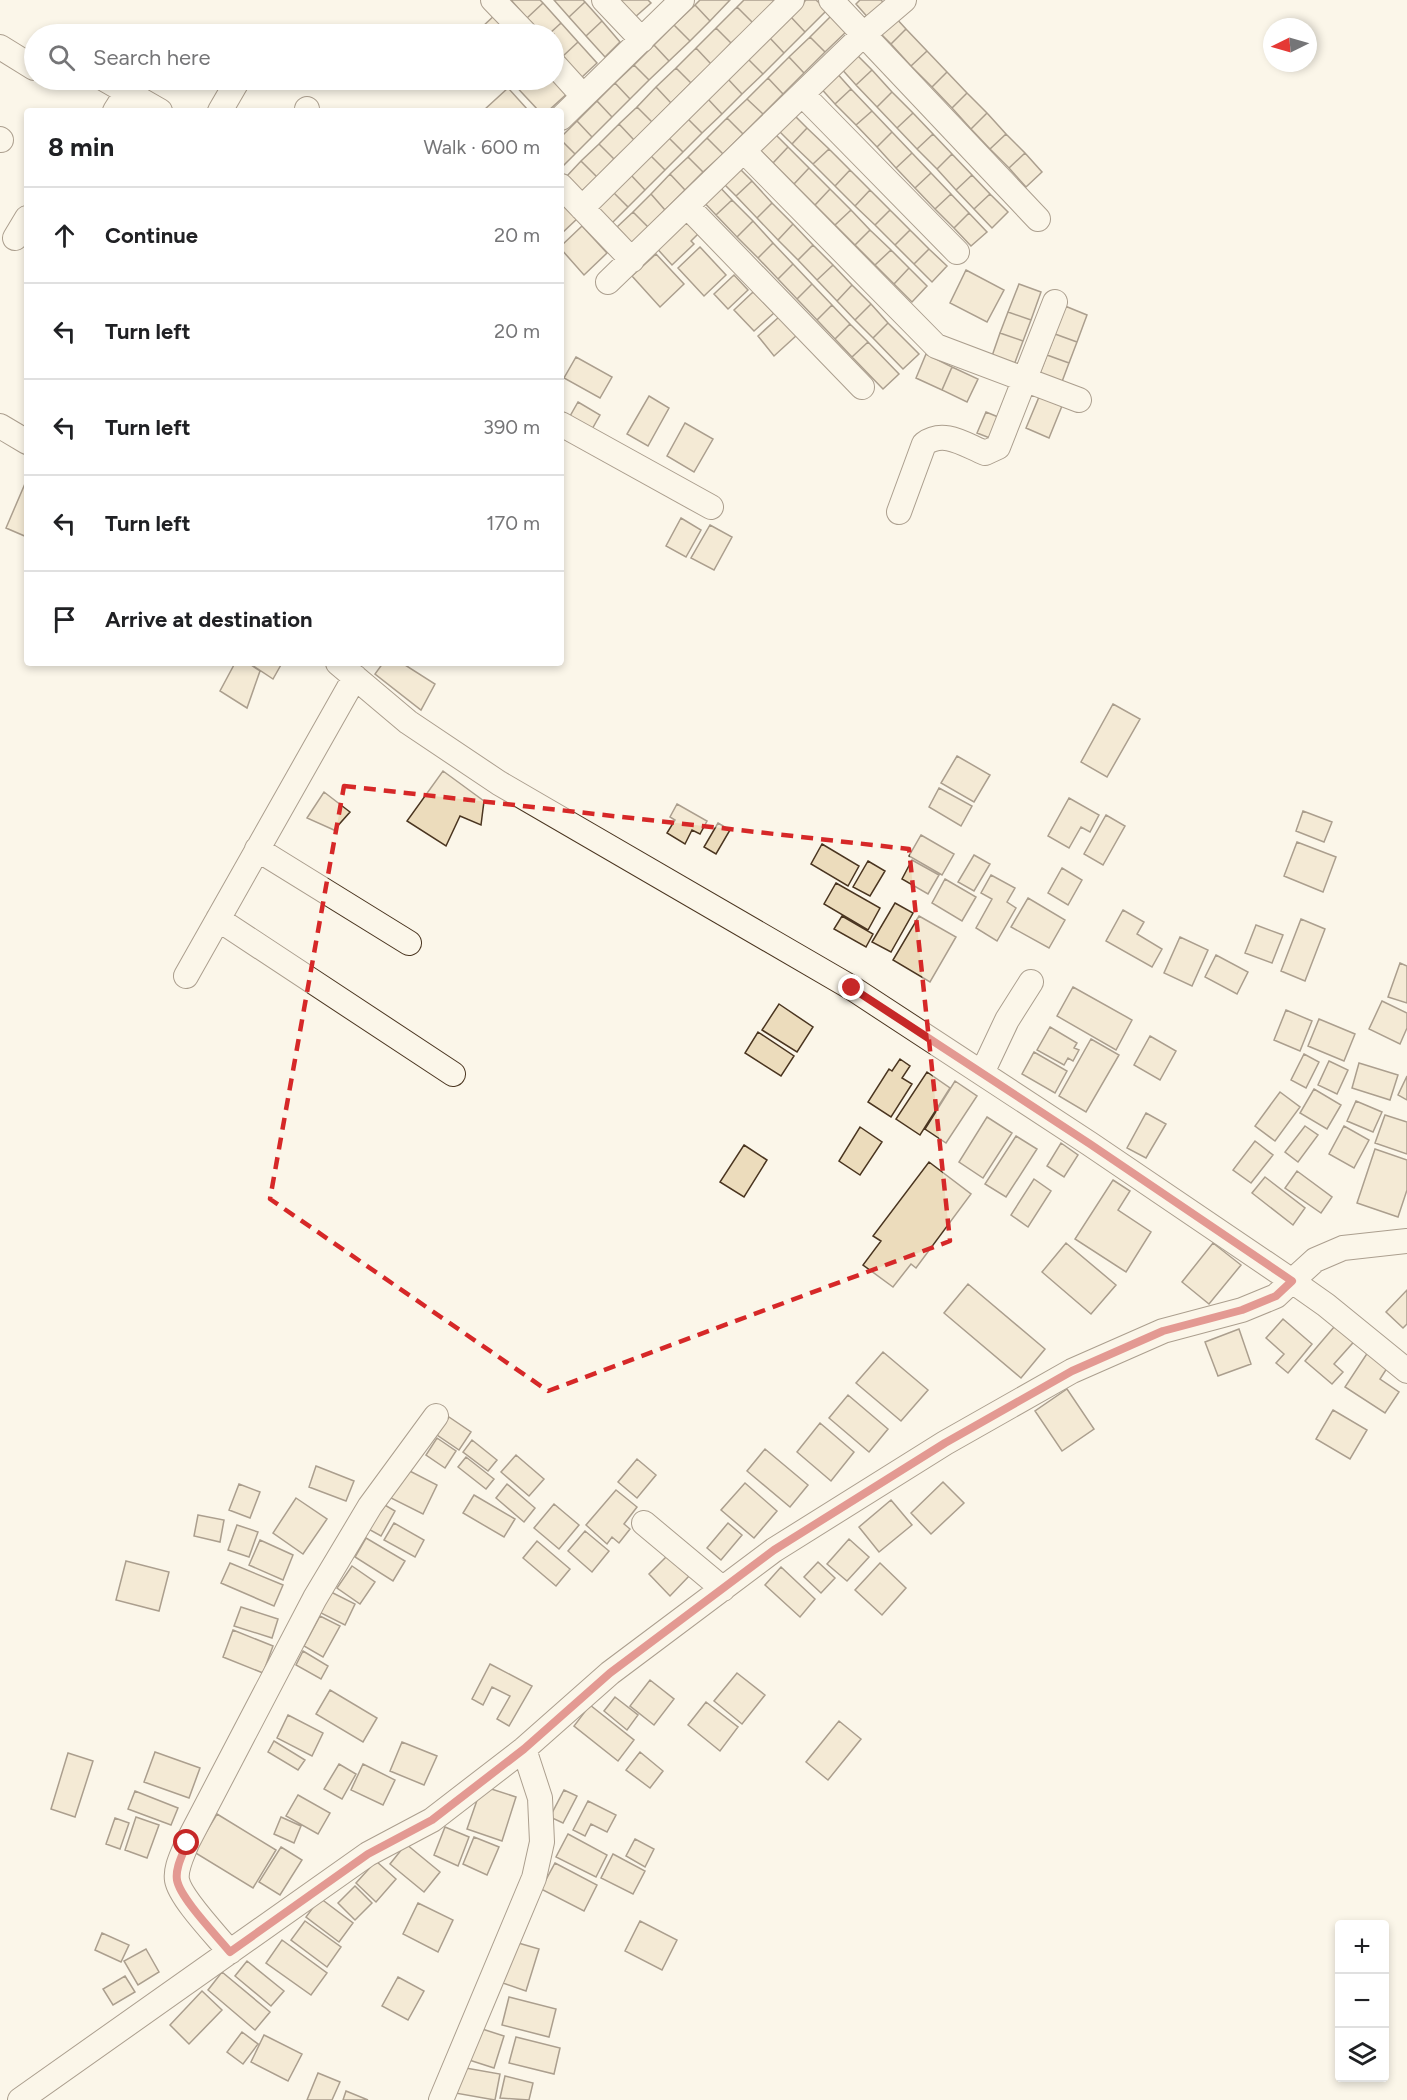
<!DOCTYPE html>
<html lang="en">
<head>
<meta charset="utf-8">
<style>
  :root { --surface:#fff; --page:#f2f2f2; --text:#202124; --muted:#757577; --line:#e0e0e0 }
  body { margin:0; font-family:Figtree,sans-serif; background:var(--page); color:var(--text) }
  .controls { position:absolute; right:18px; bottom:18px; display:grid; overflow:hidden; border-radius:6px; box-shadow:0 3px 9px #0003 }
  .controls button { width:54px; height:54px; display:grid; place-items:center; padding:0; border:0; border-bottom:2px solid var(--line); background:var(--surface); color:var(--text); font:30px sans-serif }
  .compass { position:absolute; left:1263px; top:18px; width:54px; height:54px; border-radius:50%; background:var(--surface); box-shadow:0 3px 9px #0003; rotate:265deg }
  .stop { position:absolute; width:18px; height:18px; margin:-14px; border:4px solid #c62828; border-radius:50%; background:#fff }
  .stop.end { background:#c62828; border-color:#fff; box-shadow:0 2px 6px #0008 }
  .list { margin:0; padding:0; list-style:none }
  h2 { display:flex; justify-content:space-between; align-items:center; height:78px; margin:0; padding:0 24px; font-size:26px }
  h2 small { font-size:20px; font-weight:400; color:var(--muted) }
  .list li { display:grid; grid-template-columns:39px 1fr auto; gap:18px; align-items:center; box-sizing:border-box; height:96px; padding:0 24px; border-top:2px solid var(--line) }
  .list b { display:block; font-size:22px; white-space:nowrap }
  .list em { font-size:20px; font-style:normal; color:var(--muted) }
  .icon { flex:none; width:33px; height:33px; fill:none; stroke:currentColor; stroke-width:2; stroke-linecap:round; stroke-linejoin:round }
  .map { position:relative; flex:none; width:1407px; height:2100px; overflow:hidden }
  .search { position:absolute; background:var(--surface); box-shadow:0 3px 9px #0003; left:24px; top:24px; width:540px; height:66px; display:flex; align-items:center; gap:15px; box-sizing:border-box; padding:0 21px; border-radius:33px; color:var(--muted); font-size:22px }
  .panel { position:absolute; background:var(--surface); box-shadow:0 3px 9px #0003; left:24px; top:108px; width:540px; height:558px; border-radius:6px }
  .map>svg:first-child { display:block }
  .building { fill:#ecdcbc; stroke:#4a3520; stroke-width:1.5 }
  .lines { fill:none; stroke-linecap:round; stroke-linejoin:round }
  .minor-casing { stroke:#4a3520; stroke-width:26 }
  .minor { stroke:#fbf6e9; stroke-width:24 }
  .route { stroke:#c62828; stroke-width:8 }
  .marked { fill:none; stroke:#d62828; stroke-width:4.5; stroke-dasharray:12 8; stroke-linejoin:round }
</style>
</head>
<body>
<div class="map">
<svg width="1407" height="2100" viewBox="0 0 1407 2100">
  <rect width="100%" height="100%" fill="#fbf6e9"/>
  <path class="building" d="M511,0h29l3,3 -16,15z
    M554,0h29l2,2 -16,15z
    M618,0h30l3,3 -17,15z
    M700,0h30l-20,21 -15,-16z
    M744,0h29l1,2 -21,21 -16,-16z
    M806,0h10l11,10 -22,22 -15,-16z
    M860,0h21l6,6 -16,15 -15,-17z
    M585,2l17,19 -16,15 -17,-19z
    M543,3l18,20 -12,11h-7l-15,-16z
    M695,5l15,16 -20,20 -16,-16z
    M737,7l16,16 -22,20 -15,-15z
    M497,13l19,21h-29l-6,-6z
    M832,15l15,16 -22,21 -15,-15z
    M790,16l15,16 -21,21 -15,-16z
    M895,17l11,12 -15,15 -12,-12z
    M602,21l18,21 -15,15 -19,-21z
    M561,23l17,19 -16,15 -8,-10v-13h-5z
    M674,25l16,16 -21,20 -15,-16z
    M716,28l15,15 -20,21 -15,-16z
    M906,29l21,22 -16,15 -20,-22z
    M769,37l15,16 -21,21 -16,-16z
    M810,37l15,15 -21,21 -15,-16z
    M578,42l19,21 -16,15 -19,-21z
    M654,45l15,16 -20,19 -15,-15z
    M696,48l15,16 -20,19 -15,-15z
    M927,51l20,21 -15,15 -21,-21z
    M854,52l18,18 -16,15 -17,-19z
    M789,57l15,16 -21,21 -15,-16z
    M747,58l16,16 -21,20 -15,-16z
    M634,65l15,15 -19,19 -15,-16z
    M676,68l15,15 -20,20 -15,-16z
    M834,70l17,19 -16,15 -17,-19z
    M872,70l20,22 -15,15 -21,-22z
    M947,72l20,21 -15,15 -20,-21z
    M727,78l15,16 -20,20 -15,-16z
    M768,78l15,16 -20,20 -16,-15z
    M510,80h44l16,11 -22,20h-9z
    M615,83l15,16 -18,18 -15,-16z
    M656,87l15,16 -19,19 -15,-15z
    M508,88l20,22 -43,1 -1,-1z
    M851,89l21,22 -16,14 -21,-21z
    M892,92l21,21 -16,15 -20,-21z
    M967,93l20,20 -16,16 -19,-21z
    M707,98l15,16 -20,19 -15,-15z
    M747,99l16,15 -20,20 -16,-16z
    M597,101l15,16 -20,20 -15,-16z
    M637,107l15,15 -18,18 -15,-16z
    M789,110l18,18 -15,16 -18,-18z
    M872,111l20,21 -15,15 -21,-22z
    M913,113l20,21 -16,15 -20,-21z
    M987,113l19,21 -16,15 -19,-20z
    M687,118l15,15 -19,19 -15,-15z
    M727,118l16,16 -20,20 -16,-16z
    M577,121l15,16 -17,17 -14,-14v-3z
    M619,124l15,16 -20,19 -15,-15z
    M807,128l22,21 -16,15 -21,-20z
    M770,129l18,18 -15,16 -18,-18z
    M892,132l20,21 -16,15 -19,-21z
    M933,134l19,20 -15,15 -20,-20z
    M1006,134l19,19 -16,15 -19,-19z
    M668,137l15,15 -18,18 -15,-15z
    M707,138l16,16 -20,18 -15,-15z
    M561,140l14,14 -14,14z
    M599,144l15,15 -17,18 -16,-16z
    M788,147l21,21 -15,16 -21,-21z
    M829,149l21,21 -15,16 -22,-22z
    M912,153l19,20 -16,15 -19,-20z
    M1025,153l17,19 -16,15 -17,-19z
    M952,154l20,21 -16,15 -19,-21z
    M650,155l15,15 -20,20 -15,-16z
    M688,157l15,15 -18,18 -15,-16z
    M581,161l16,16 -16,15 -15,-15z
    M734,163l18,18 -16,15 -18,-18z
    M809,168l21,21 -15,16 -21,-21z
    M850,170l20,20 -15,16 -20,-20z
    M931,173l20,21 -16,15 -20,-21z
    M630,174l15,16 -17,17 -15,-15z
    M670,174l15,16 -20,20 -14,-16z
    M972,175l18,19 -16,15 -18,-19z
    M752,181l20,22 -15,15 -21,-22z
    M715,182l17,18 -16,15 -17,-18z
    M830,189l21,21 -16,15 -20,-20z
    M870,190l20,20 -15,15 -20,-19z
    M613,192l15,15 -16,16 -15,-16z
    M651,194l14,16 -17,17 -15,-15z
    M951,194l18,19 -15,15 -19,-19z
    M990,194l18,18 -16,16 -18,-19z
    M732,200l21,21 -16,16 -21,-22z
    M772,203l21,21 -15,16 -21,-22z
    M566,204l13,13 -18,17v-25z
    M851,210l19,20 -15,15 -20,-20z
    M890,210l20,20 -15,15 -20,-20z
    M633,212l15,15 -16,16 -15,-16z
    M969,213l18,19 -16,14 -17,-18z
    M686,219l13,14 -8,8 3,3 -22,21 -19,-21z
    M753,221l20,22 -15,15 -21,-21z
    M793,224l20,21 -15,15 -20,-20z
    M582,226l25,27 -23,22 -23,-26v-3z
    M870,230l21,20 -16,15 -20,-20z
    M910,230l19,19 -15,15 -19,-19z
    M773,243l20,21 -15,15 -20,-21z
    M813,245l20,20 -16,15 -19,-20z
    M700,247l26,28 -22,21 -26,-28z
    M929,249l18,17 -15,16 -18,-18z
    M891,250l18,18 -15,16 -19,-19z
    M656,254l28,30 -24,23 -28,-31z
    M793,264l19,20 -15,15 -19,-20z
    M833,265l19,20 -15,16 -20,-21z
    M909,268l18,18 -15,16 -18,-18z
    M966,270l38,20 -17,32 -37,-19z
    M734,275l14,15 -20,19 -14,-15z
    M812,284l20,21 -15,15 -20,-21z
    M1019,284l22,8 -10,28 -23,-8z
    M852,285l19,19 -16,16 -18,-19z
    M753,292l21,21 -20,18 -20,-21z
    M871,304l17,19 -15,15 -18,-18z
    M832,305l18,19 -15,15 -18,-19z
    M1065,306l22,9 -10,27 -22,-8z
    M1008,312l23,8 -8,21 -23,-8z
    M780,316l17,19 -23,21 -16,-20z
    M888,323l31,31 -16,15 -30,-31z
    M850,324l18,18 -16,15 -17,-18z
    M1000,333l23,8 -9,24 -22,-9z
    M1055,334l22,8 -8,21 -22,-8z
    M868,342l31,32 -16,15 -31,-32z
    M926,354l26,13 -10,23 -26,-12z
    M1047,355l22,8 -9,24 -22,-9z
    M576,357l36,20 -12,21 -36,-20z
    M952,367l26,12 -11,23 -25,-12z
    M649,396l20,12 -21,38 -21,-12z
    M1039,397l23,9 -13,32 -23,-10z
    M578,402l22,13 -13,23 -22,-13z
    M986,412l17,7 -8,21 -18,-7z
    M685,423l28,16 -19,33 -27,-16z
    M27,479v58l-21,-9z
    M681,518l20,12 -15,27 -20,-11z
    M710,525l22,12 -18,33 -23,-12z
    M235,663h13l12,8 -13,37 -27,-17z
    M253,663h29l-9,16 -21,-14z
    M383,663h19l33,21 -14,26 -46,-36z
    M1113,704l27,15 -33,58 -26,-15z
    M957,756l33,19 -16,27 -33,-19z
    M443,771l41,30 -3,24 -21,-9 -14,30 -39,-25z
    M939,788l33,18 -11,20 -32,-19z
    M324,792l26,20 -16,18 -27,-12z
    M1069,798l30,17 -9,17 -9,-5 -12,21 -21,-12z
    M677,804l30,17 -7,13 -8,-4 -7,14 -18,-11 8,-13 -5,-3z
    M1303,811l29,11 -8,20 -28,-11z
    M1106,815l19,11 -22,39 -19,-11z
    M718,823l12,7 -14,24 -12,-7z
    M921,835l33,19 -12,21 -33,-19z
    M1297,842l39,15 -13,35 -39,-16z
    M822,844l37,22 -11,20 -37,-22z
    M974,855l16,9 -16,27 -16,-9z
    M912,860l27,15 -11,19 -26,-15z
    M868,861l17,10 -15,25 -17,-9z
    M1062,868l20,12 -14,25 -20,-12z
    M991,875l24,13 -8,14 9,6 -19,33 -21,-13 16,-29 -11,-6z
    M945,879l31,18 -14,24 -30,-18z
    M836,883l44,25 -12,22 -44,-26z
    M1028,898l37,22 -16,28 -38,-21z
    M895,903l18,10 -22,39 -19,-10z
    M1123,910l21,12 -7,12 25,15 -10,18 -46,-26z
    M842,916l31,18 -7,13 -32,-18z
    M919,916l37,21 -26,45 -37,-22z
    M1301,919l24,10 -20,52 -24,-10z
    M1256,925l27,10 -11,28 -27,-10z
    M1180,937l28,13 -16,36 -28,-13z
    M1216,955l32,17 -11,22 -32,-17z
    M1400,963l7,3v37l-19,-6z
    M1073,987l59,33 -16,30 -59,-34z
    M1382,1001l25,12v15l-7,16 -31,-15z
    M779,1004l34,23 -16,25 -35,-22z
    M1286,1010l26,11 -12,30 -26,-11z
    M1319,1019l36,15 -11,27 -36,-15z
    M1050,1027l27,16 -3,5 5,2 -6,11 -5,-3 -4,7 -27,-15z
    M758,1032l36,24 -13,20 -36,-23z
    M1150,1036l26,15 -16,29 -26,-15z
    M1091,1039l28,16 -33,57 -27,-16z
    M1034,1052l33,19 -12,22 -33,-19z
    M1304,1054l15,8 -13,26 -15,-8z
    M900,1059l10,7 -8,12 10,6 -21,33 -23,-15 21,-33 3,2z
    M1329,1061l19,9 -11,24 -19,-9z
    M1359,1063l39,12 -8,25 -38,-12z
    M927,1072l23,16 -30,47 -24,-16z
    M1407,1076v24l-9,-5z
    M955,1081l22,15 -31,47 -21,-14z
    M1314,1089l27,16 -14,24 -27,-16z
    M1280,1092l20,15 -25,34 -20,-15z
    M1356,1101l26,11 -9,20 -26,-11z
    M1146,1113l20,11 -20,34 -19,-10z
    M1385,1115l22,7v32l-32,-11z
    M987,1117l25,16 -29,45 -24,-16z
    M1305,1126l13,9 -20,27 -13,-10z
    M1344,1126l25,14 -15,28 -25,-14z
    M860,1127l22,15 -22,33 -21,-14z
    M1016,1136l21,13 -31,48 -21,-13z
    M1255,1141l18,14 -22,28 -18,-13z
    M1061,1143l17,12 -14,22 -17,-11z
    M744,1145l23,15 -23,37 -24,-15z
    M1375,1149l32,11v30l-9,27 -41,-14z
    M929,1162l42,32 -55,74 -5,-4 -18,23 -30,-22 18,-24 -8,-5z
    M1297,1171l35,26 -11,16 -36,-25z
    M1265,1177l40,31 -12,17 -41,-32z
    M1034,1179l17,12 -23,36 -17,-12z
    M1113,1180l17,11 -12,19 33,22 -25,40 -51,-33z
    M1066,1243l50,42 -25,29 -49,-42z
    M1213,1243l28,22 -32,39 -27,-22z
    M968,1284l77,65 -24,29 -77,-65z
    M1407,1290v34l-4,4 -17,-16z
    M1283,1319l29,25 -24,29 -12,-10 8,-9 -18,-16z
    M1340,1320l19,16 -25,28 9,8 -11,12 -27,-23z
    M1239,1329l12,35 -33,12 -13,-34z
    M1370,1349l21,13 -11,17 19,13 -14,21 -40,-26z
    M883,1352l45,38 -27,31 -45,-38z
    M1067,1389l27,40 -32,22 -27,-40z
    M848,1395l40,34 -19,23 -40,-34z
    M1333,1410l34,20 -17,29 -34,-20z
    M449,1417l22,15 -12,18 -22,-15z
    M820,1423l34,29 -23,29 -34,-29z
    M437,1438l19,13 -11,17 -19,-13z
    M472,1440l25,20 -9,11 -25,-19z
    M765,1449l43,36 -18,22 -43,-36z
    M516,1455l28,24 -15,17 -28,-24z
    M466,1457l28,22 -8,10 -28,-22z
    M637,1459l19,16 -19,23 -19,-16z
    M316,1466l38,15 -8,20 -37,-14z
    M402,1467l35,18 -14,29 -36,-18z
    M943,1482l21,21 -33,31 -20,-21z
    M745,1483l32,28 -23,27 -33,-28z
    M239,1484l21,8 -10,26 -21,-8z
    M507,1484l28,24 -11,14 -28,-24z
    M616,1490l21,17 -13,17 6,5 -11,14 -7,-6 -5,7 -21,-19z
    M474,1495l41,24 -11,18 -41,-24z
    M296,1498l31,21 -24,35 -30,-21z
    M891,1500l21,25 -33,27 -20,-25z
    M378,1501l17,10 -14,25 -18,-10z
    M554,1504l25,21 -20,24 -25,-21z
    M198,1515l26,5 -4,22 -26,-6z
    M394,1523l30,17 -9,17 -31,-17z
    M728,1523l14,12 -21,25 -14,-12z
    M237,1525l21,7 -9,25 -21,-7z
    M585,1531l24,20 -17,21 -24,-21z
    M366,1538l39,23 -12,20 -38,-24z
    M849,1539l20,18 -22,24 -20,-17z
    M260,1540l33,15 -10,25 -34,-15z
    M537,1541l33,28 -14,17 -33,-28z
    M669,1554l21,21 -20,21 -21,-22z
    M126,1561l43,11 -10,39 -43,-11z
    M818,1562l17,16 -14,15 -17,-16z
    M230,1563l53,22 -9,21 -53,-23z
    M880,1563l26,25 -24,27 -27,-25z
    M352,1566l23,16 -15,22 -23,-16z
    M781,1567l34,32 -15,18 -35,-32z
    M329,1591l26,13 -10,21 -26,-13z
    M241,1607l37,12 -6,19 -38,-12z
    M320,1616l20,10 -17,31 -19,-11z
    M233,1630l40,16 -10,27 -40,-16z
    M303,1651l25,15 -7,13 -25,-14z
    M490,1664l42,22 -23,40 -12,-7 13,-23 -18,-9 -9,18 -11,-6z
    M737,1673l28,22 -23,29 -28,-23z
    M650,1680l24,19 -20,26 -24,-19z
    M330,1690l47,28 -14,24 -47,-28z
    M615,1697l23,18 -11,15 -23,-19z
    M706,1702l32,25 -18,24 -32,-26z
    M590,1705l44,35 -16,21 -44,-35z
    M288,1715l35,18 -11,23 -35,-18z
    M839,1721l22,18 -33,41 -22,-18z
    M274,1741l31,19 -7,10 -30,-18z
    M402,1742l35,14 -13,29 -34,-14z
    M155,1752l45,16 -11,30 -45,-16z
    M640,1752l23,19 -13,17 -24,-18z
    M68,1753l25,8 -18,56 -24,-8z
    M339,1764l17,10 -14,25 -18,-10z
    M363,1764l32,16 -12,25 -32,-15z
    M482,1786l34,11 -14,44 -35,-12z
    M564,1790l13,6 -14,27 -13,-6z
    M135,1791l43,17 -7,17 -43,-16z
    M298,1795l32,18 -12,21 -32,-18z
    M588,1801l28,14 -9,17 -16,-8 -6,12 -12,-6z
    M217,1814l59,36 -23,38 -59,-36z
    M136,1817l23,8 -12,33 -22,-8z
    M281,1817l20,9 -7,17 -20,-9z
    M115,1818l14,5 -9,26 -14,-5z
    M445,1827l24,10 -11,29 -24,-11z
    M568,1834l39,21 -11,22 -40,-20z
    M474,1837l25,10 -12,28 -24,-11z
    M635,1839l19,10 -9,18 -19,-11z
    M406,1844l34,28 -16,20 -34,-28z
    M281,1847l21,13 -22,35 -21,-13z
    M613,1854l32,17 -12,23 -32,-16z
    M376,1861l20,18 -20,23 -20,-19z
    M555,1863l42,22 -13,26 -43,-22z
    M355,1886l17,17 -17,17 -17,-17z
    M320,1898l33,25 -14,19 -33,-25z
    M418,1903l35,17 -15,32 -35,-18z
    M305,1921l36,26 -14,20 -36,-27z
    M640,1921l37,19 -15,30 -37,-19z
    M102,1933l27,12 -8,17 -26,-12z
    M282,1940l45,33 -16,22 -45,-32z
    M515,1942l24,7 -13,42 -23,-8z
    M146,1949l13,23 -21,13 -14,-24z
    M247,1961l37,30 -13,15 -36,-30z
    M222,1972l48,40 -15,18 -47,-40z
    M125,1976l10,16 -22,13 -10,-16z
    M398,1977l26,14 -16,29 -26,-14z
    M202,1991l20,19 -33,34 -19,-19z
    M509,1997l47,12 -7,28 -47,-12z
    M476,2027l28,9 -10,32 -28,-9z
    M242,2032l16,12 -15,20 -16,-12z
    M264,2035l38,19 -14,27 -37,-19z
    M516,2037l44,11 -6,26 -45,-11z
    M460,2067l40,7 -5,26 -40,-7z
    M318,2073l22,9 -8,18h-25z
    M505,2076l28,7 -4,17 -29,-2z
    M346,2091l22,9h-25z"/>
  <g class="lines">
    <defs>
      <path id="minor" d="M493,0l33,34
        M604,0l38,40
        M831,0l207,219
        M0,47l34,21
        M554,64l29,32
        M106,80l54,31
        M802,94l155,158
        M115,111l12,-19
        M220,111l18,-31
        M307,111v-2
        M561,118l121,-118
        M0,139l1,1
        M744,151l192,195 143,54
        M561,186l71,74
        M687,206l175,181
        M582,208l210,-208
        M15,238l12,-20
        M608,282l256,-248 40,-34
        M561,424l150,83
        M0,426l27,16
        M899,512l25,-68c20,-15 41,1 61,9l13,-6 57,-145
        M338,663l70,59 91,61 353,205 238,156 202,137 23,-21 28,-12 64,-7
        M257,849l152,94
        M218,919l235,155
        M186,976l169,-299
        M982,1073l25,-53 24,-38
        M644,1523l79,66
        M230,1952c-13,-16 -50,-54 -53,-72 -2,-12 6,-26 10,-37l128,-245 55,-92 66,-90
        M20,2100l348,-246 64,-34 92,-71 86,-76 164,-123 171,-107 127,-72 91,-40 79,-21 34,-14 16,-15 34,24 81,66
        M441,2100l93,-222 8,-36 -2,-44 -16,-49"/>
    </defs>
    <use href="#minor" class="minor-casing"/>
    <use href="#minor" class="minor"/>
  </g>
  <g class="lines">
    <path class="route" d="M187,1843c-4,11 -12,25 -10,37 3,18 40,56 53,72l138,-98 64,-34 92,-71 86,-76 164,-123 171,-107 127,-72 91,-40 79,-21 34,-14 16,-15 -202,-137 -238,-156"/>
  </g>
  <path d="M0 0H1407V2100H0ZM344,786l565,63 41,392 -402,150 -278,-192z" fill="#fbf6e9" fill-opacity=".55" fill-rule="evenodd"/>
  <path class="marked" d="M344,786l565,63 41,392 -402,150 -278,-192z"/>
</svg>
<div class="controls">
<button>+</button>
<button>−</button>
<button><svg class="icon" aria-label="layers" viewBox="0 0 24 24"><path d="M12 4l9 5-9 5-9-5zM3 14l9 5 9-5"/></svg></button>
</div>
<svg class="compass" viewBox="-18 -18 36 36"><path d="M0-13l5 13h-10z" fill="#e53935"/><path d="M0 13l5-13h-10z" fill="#757577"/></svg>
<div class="stop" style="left:187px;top:1843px"></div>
<div class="stop end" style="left:852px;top:988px"></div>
<div class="search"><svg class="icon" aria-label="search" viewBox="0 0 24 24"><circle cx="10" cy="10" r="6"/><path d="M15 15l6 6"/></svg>Search here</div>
<section class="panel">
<h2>8 min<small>Walk · 600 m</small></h2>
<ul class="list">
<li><svg class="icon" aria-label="ahead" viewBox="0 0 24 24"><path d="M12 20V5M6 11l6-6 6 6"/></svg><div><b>Continue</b></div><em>20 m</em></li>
<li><svg class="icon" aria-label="left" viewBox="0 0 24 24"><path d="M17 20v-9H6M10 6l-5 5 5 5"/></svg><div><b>Turn left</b></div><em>20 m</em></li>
<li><svg class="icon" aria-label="left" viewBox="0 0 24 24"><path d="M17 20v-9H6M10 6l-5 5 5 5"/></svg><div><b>Turn left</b></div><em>390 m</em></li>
<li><svg class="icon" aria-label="left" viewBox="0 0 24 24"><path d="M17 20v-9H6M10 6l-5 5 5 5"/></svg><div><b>Turn left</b></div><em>170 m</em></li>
<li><svg class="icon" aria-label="arrive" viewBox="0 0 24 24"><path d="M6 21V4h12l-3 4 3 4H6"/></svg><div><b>Arrive at destination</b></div></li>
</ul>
</section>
</div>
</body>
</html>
